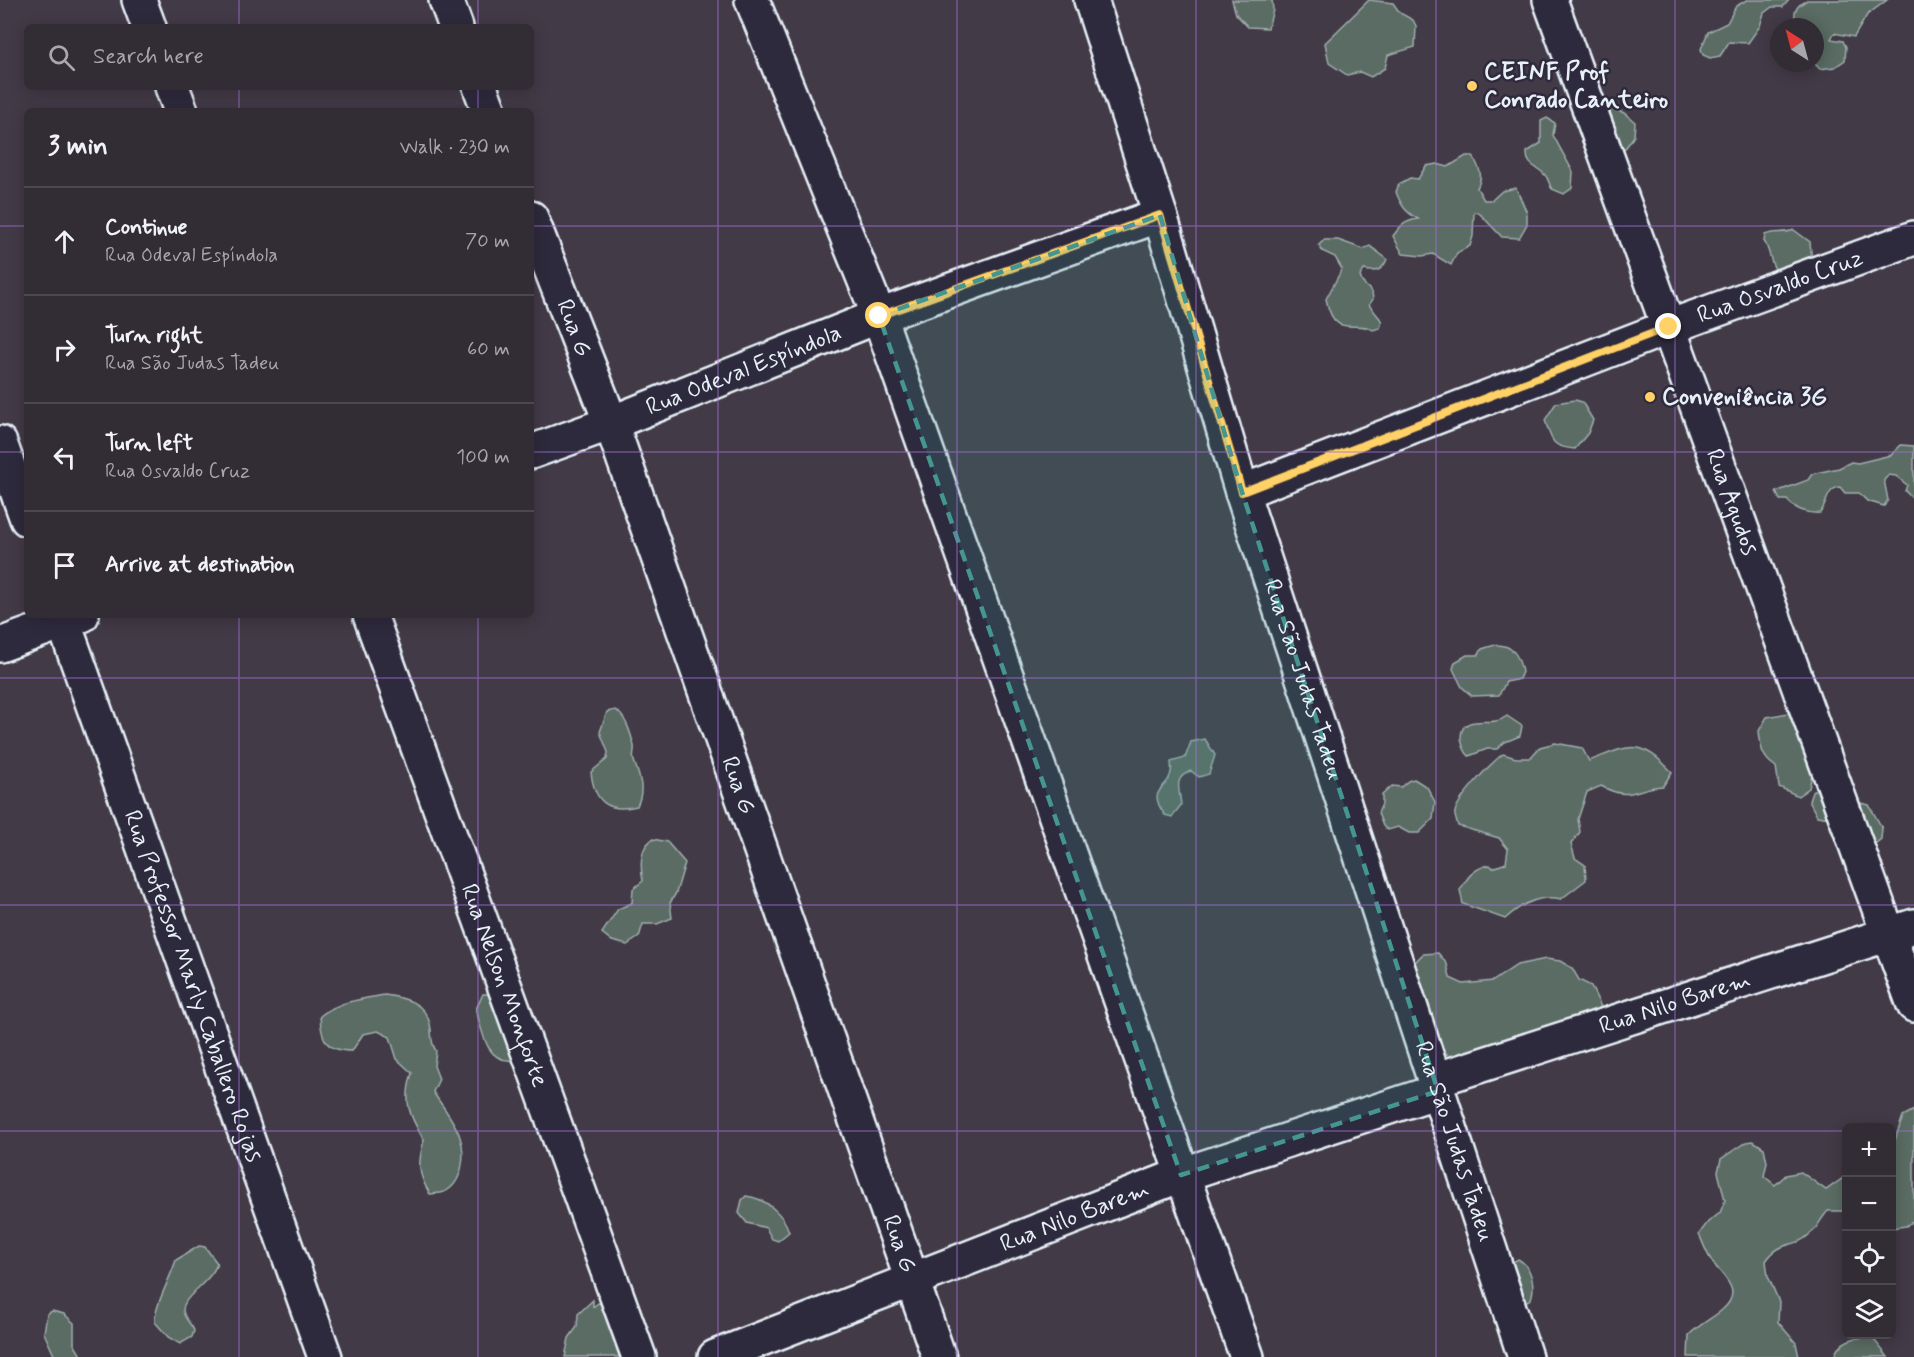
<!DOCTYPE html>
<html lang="en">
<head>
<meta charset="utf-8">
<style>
  :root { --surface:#322c34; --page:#3d3840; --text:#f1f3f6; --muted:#a8a7ac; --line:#4d484f }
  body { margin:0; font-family:Mynerve,sans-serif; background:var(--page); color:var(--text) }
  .controls { position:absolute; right:18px; bottom:18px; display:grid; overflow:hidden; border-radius:9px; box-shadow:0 3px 15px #0003 }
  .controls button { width:54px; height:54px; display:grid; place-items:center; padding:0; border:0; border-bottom:2px solid var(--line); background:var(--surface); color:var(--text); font:30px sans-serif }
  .compass { position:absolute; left:1770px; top:18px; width:54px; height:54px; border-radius:50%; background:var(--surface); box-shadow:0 3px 15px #0003; rotate:324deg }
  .stop { position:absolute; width:18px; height:18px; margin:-14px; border:4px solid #ffd166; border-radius:50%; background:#fff }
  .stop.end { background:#ffd166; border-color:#fff; box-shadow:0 2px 6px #0008 }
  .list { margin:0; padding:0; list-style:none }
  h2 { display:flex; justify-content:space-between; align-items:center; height:78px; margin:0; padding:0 24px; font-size:26px }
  h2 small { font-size:20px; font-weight:400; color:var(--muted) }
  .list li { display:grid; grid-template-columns:39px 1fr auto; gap:18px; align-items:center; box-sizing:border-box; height:108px; padding:0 24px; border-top:2px solid var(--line) }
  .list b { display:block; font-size:22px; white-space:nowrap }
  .list p { margin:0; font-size:20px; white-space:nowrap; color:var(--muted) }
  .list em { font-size:20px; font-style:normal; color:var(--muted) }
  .icon { flex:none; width:33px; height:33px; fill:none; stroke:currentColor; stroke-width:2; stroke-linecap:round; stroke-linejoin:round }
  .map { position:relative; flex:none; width:1914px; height:1357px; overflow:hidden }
  .search { position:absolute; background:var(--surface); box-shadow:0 3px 15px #0003; left:24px; top:24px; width:510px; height:66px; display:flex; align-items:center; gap:15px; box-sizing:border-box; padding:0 21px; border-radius:9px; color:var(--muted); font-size:22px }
  .panel { position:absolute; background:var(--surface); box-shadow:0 3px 15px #0003; left:24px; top:108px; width:510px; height:510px; border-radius:9px }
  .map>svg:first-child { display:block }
  .green { fill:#5a6c64; stroke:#a1aeae; stroke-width:1.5 }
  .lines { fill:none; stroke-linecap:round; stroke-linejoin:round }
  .minor-casing { stroke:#e8f1f8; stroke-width:38 }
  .minor { stroke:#2f2a3d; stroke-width:33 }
  .route { stroke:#ffd166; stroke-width:8 }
  .marked { fill:#459590; fill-opacity:0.2; stroke:#459590; stroke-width:4.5; stroke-dasharray:12 8; stroke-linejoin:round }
  .grid { fill:none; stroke:#a171d3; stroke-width:1.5; stroke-opacity:0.55 }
  .poi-dot { fill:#ffd166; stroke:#2f2a3d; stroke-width:2 }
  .labels { text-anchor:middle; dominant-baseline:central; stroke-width:5; stroke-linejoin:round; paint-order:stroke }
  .poi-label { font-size:24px; font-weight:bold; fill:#e8f1f8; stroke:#2f2a3d; text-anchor:start }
  .street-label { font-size:24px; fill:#e8f1f8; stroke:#2f2a3d }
</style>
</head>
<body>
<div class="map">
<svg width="1914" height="1357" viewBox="0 0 1914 1357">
  <rect width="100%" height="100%" fill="#423a46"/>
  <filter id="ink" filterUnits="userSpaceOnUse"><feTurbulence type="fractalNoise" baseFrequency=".0167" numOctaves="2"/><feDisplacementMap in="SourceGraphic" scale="12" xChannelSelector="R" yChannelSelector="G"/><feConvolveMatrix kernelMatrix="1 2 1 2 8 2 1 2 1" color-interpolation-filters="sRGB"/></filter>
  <g filter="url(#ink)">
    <path class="green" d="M1232,0h40l1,10 -5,18 -20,-1 -12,-13z
      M1369,0l24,3 7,10 13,7 3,6 -1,21 -27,8 -3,13 -14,9 -11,-5 -13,3 -18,-12 -4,-20z
      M1747,0h42l-6,7h-11l-8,6 -4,13 -12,17 -19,-1 -9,14 -10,2 -7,-3 -2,-6 7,-17 19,-9 9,-17z
      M1807,0h80l-20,15 -13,22 -20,-4 -3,6 12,2 3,6 -1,13 -10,7 -15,2 -6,-6 1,-23 3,-3 -3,-10 -19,-1c-3,-13 -2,-19 11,-26z
      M1601,105l23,8 11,9 -1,14 -12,17z
      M1547,118l8,5 -2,12 20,37 -1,16 -8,6 -12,-5c-3,-4 -3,-10 -7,-14 -7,-9 -19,-8 -18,-23l14,-9v-22z
      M1466,156h7c6,12 11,19 4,32l7,12h8l10,-9 14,-3 11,25v11l-8,14 -17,-1 -23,-24 -5,-1 -1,24 -3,10 -13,7 -6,12 -18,-11 -11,2 -19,-2 -10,-18c8,-11 12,-15 25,-17 -13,-7 -17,-14 -22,-27l3,-8 11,-6 8,1 8,-13 11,-2 11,3z
      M1794,230l16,12 2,20 -33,13c-9,-9 -8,-23 -15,-34l1,-6c9,-4 19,-1 29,-5z
      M1324,240h14l25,9 7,-3 17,13c-4,11 -11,14 -23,11l-4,6 2,6 10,10 1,7 -4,6 13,16 -2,7 -7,2c-18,-12 -38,12 -47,-31l16,-30 -7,-12 -13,-6 -3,-6z
      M1575,400l7,2 11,18 -5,13 -13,16c-24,-2 -23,-8 -30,-29l11,-17z
      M1901,445l13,1v54l-9,-9 2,-6 -11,-9 -7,-1 -5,5 4,20 -4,6 -17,-5 -8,-8h-14l-5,-6c-14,2 -12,16 -20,26 -14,1 -24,-3 -33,-13h-7l-4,-8 32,-12 4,-6 27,-6 12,-6 7,1 33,-8z
      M1495,645c18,-1 24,11 27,27l-3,7 -13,3 -7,13 -27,1 -10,-9 -9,-18 2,-7 12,-7h11l4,-6z
      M616,710c11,8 15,25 18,36 1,5 -2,10 0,15 6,17 11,28 3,45 -29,7 -43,-4 -46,-34l16,-13 1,-7 -8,-20 7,-20z
      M1788,713l5,6 3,14c17,12 19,36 13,55l-11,8 -19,-9 -3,-20c-15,-10 -15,-19 -17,-36l8,-14z
      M1507,716l15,10 -2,10 -15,6 -8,7h-10l-18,7c-9,-9 -14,-32 6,-34 12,-2 20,3 32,-6z
      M1205,739l10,16 -6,19 -10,3 -8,-6c-19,7 -11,19 -10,34l-9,12 -7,-2c-20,-27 4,-25 6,-43 1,-3 0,-7 0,-10l14,-4 6,-16z
      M1555,743l27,5 7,13c42,-16 49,-24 83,11l-9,14c-30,2 -32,16 -62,0l-14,6 -9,27 2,13 -9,12 4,14 10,7 1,15 -25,19c-22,-5 -40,5 -56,20l-42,-15 -3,-14c8,-14 14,-22 30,-25l3,3 13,-5 2,-14 -9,-11 -41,-12c-1,-4 -4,-10 -3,-14 3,-14 36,-49 48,-58l13,4h14l10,-11z
      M1414,779l13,8 8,15 -2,17 -14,14h-10l-11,-6 -10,3 -5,-4 -5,-13 4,-9v-9l10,-9 9,1 7,-6z
      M1821,786l35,16 13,3 13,23 -1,11 -19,15 -21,-8 -6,-9 2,-7 -7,-12 -13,-2 -8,-15 3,-9z
      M653,839l14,3 18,21 -9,30 -6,10 2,15 -15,6h-14l-4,13 -12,8 -15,-4 -10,-8 16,-24 14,-6 1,-14 10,-8c-3,-15 -4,-33 10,-42z
      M1438,953l9,11 3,14 13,6 30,-3 24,-16 29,-6 14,2 12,7 7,12 12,6 10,21 -6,13 -142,43 -15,-22 -25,-77 10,-10z
      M483,994h11l20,66c-28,4 -32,-29 -38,-51z
      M385,995c21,3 39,7 45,29 3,12 -1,15 6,27l-2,15 5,13 -6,13c9,14 22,29 27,45 6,17 3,47 -16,55 -4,2 -10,1 -14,2 -13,-21 -12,-32 -6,-54 -15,-25 -21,-38 -12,-67l-15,-14 -7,-22 -12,-6 -15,3 -11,17c-26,0 -31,-11 -32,-35 19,-15 42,-17 65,-21z
      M1914,1110v111l-8,5 -14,2v-79l11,-33z
      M1753,1141l11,7 3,14 -3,14 11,9 11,-10 15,-3 25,18 20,-14v35h-18c-7,7 -11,18 -18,23 -17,16 -29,5 -44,27l2,15 11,26 -1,20 18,21 3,14h-111l1,-22c10,-10 22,-16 33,-25 24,-20 -2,-35 -11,-50 -5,-8 -8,-17 -12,-26l9,-12 12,-9 5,-13 -7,-28 3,-13 25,-17z
      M746,1196c19,2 38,18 43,36l-11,9 -6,-2 -6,-11 -19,-5 -8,-10 3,-13z
      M199,1246l6,1 12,16c-5,20 -40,35 -33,51 2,7 8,10 10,17l-2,6 -12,7 -12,-7 -13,-15c-1,-15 16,-45 21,-62z
      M1518,1259c13,7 18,26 13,40l-12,6 -6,-43z
      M593,1300v7l5,-4 6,2 28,52h-67l4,-19 8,-11 1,-13z
      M52,1311l12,3 10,9v21l8,13h-27l-11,-24 3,-19z
      M1871,1336l17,21h-54c5,-18 21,-19 37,-21z"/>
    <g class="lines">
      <defs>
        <g id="minor">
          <path d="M139,0l10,27"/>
          <path d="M446,0l10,27"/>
          <path d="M752,0l127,316 368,1041"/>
          <path id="s1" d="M1091,0l69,215 82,277 283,865"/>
          <path id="s2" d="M1550,0l364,1005"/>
          <path d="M172,87l9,24"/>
          <path d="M480,87l9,24"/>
          <path id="s3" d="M531,218l80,205 328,934"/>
          <path d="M0,443l27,76"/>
          <path id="s4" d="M531,452l80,-29 268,-107 281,-101"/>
          <path id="s5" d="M1242,492l427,-165 245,-89"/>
          <path id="s6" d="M61,615l264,742"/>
          <path id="s7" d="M370,615l269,742"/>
          <path d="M0,645l82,-30"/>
          <path id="s8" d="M1435,1080l479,-154"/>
          <path id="s9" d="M715,1357l466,-182 257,-84"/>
        </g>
      </defs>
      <use href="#minor" class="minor-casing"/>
      <use href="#minor" class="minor"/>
    </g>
  </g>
  <g class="lines" filter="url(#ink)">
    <path class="route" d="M879,316l281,-101 82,277 427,-165"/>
  </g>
  <path class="marked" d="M1160,215l82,277 196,599 -257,84 -302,-859z"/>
  <path class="grid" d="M239,0v27M478,0v27M718,0v1357M957,0v1357M1196,0v1357M1436,0v1357M1675,0v1357M239,87v24M478,87v24M0,226h27M531,226h1383M0,452h27M531,452h1383M239,615v742M478,615v742M0,678h1914M0,905h1914M0,1131h1846M1892,1131h22"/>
  <g class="poi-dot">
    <circle cx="1472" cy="86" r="6"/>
    <circle cx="1650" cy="397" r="6"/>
  </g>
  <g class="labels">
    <g class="poi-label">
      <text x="1484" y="72">CEINF Prof<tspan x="1484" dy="28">Conrado Canteiro</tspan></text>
      <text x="1662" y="397">Conveniência 3G</text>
    </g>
    <g class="street-label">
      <text stroke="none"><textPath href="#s5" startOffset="576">Rua Osvaldo Cruz</textPath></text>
      <text stroke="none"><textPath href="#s3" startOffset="118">Rua G</textPath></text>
      <text stroke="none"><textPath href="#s4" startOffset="228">Rua Odeval Espíndola</textPath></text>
      <text stroke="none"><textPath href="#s2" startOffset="534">Rua Agudos</textPath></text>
      <text stroke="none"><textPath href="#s1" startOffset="712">Rua São Judas Tadeu</textPath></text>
      <text stroke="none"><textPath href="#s3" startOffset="604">Rua G</textPath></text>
      <text stroke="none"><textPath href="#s6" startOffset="394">Rua Professor Marly Caballero Rojas</textPath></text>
      <text stroke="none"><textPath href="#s7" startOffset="394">Rua Nelson Monforte</textPath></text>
      <text stroke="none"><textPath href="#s8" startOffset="252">Rua Nilo Barem</textPath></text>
      <text stroke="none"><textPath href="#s1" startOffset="1198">Rua São Judas Tadeu</textPath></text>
      <text stroke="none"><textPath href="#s9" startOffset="386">Rua Nilo Barem</textPath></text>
      <text stroke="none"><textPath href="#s3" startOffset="1090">Rua G</textPath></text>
    </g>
  </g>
</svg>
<div class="controls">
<button>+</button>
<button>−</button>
<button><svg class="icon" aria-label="locate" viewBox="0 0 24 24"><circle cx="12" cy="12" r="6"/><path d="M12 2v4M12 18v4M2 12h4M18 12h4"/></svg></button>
<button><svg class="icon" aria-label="layers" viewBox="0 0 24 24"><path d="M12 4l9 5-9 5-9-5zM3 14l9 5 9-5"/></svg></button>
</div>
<svg class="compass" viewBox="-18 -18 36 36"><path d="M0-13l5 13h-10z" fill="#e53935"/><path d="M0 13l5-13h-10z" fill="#a8a7ac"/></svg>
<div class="stop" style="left:879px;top:316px"></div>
<div class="stop end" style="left:1669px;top:327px"></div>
<div class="search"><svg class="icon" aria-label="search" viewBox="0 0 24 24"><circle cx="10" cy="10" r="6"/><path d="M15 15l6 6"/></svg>Search here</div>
<section class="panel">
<h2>3 min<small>Walk · 230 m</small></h2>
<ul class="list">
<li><svg class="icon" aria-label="ahead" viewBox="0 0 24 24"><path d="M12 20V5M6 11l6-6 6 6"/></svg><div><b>Continue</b><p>Rua Odeval Espíndola</p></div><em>70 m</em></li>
<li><svg class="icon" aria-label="right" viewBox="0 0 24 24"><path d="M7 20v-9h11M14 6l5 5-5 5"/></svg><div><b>Turn right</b><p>Rua São Judas Tadeu</p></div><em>60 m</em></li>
<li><svg class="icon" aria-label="left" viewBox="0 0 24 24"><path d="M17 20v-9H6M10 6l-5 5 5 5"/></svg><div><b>Turn left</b><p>Rua Osvaldo Cruz</p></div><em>100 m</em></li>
<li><svg class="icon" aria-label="arrive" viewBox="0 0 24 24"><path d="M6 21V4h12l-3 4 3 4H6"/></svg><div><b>Arrive at destination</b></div></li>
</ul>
</section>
</div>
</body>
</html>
